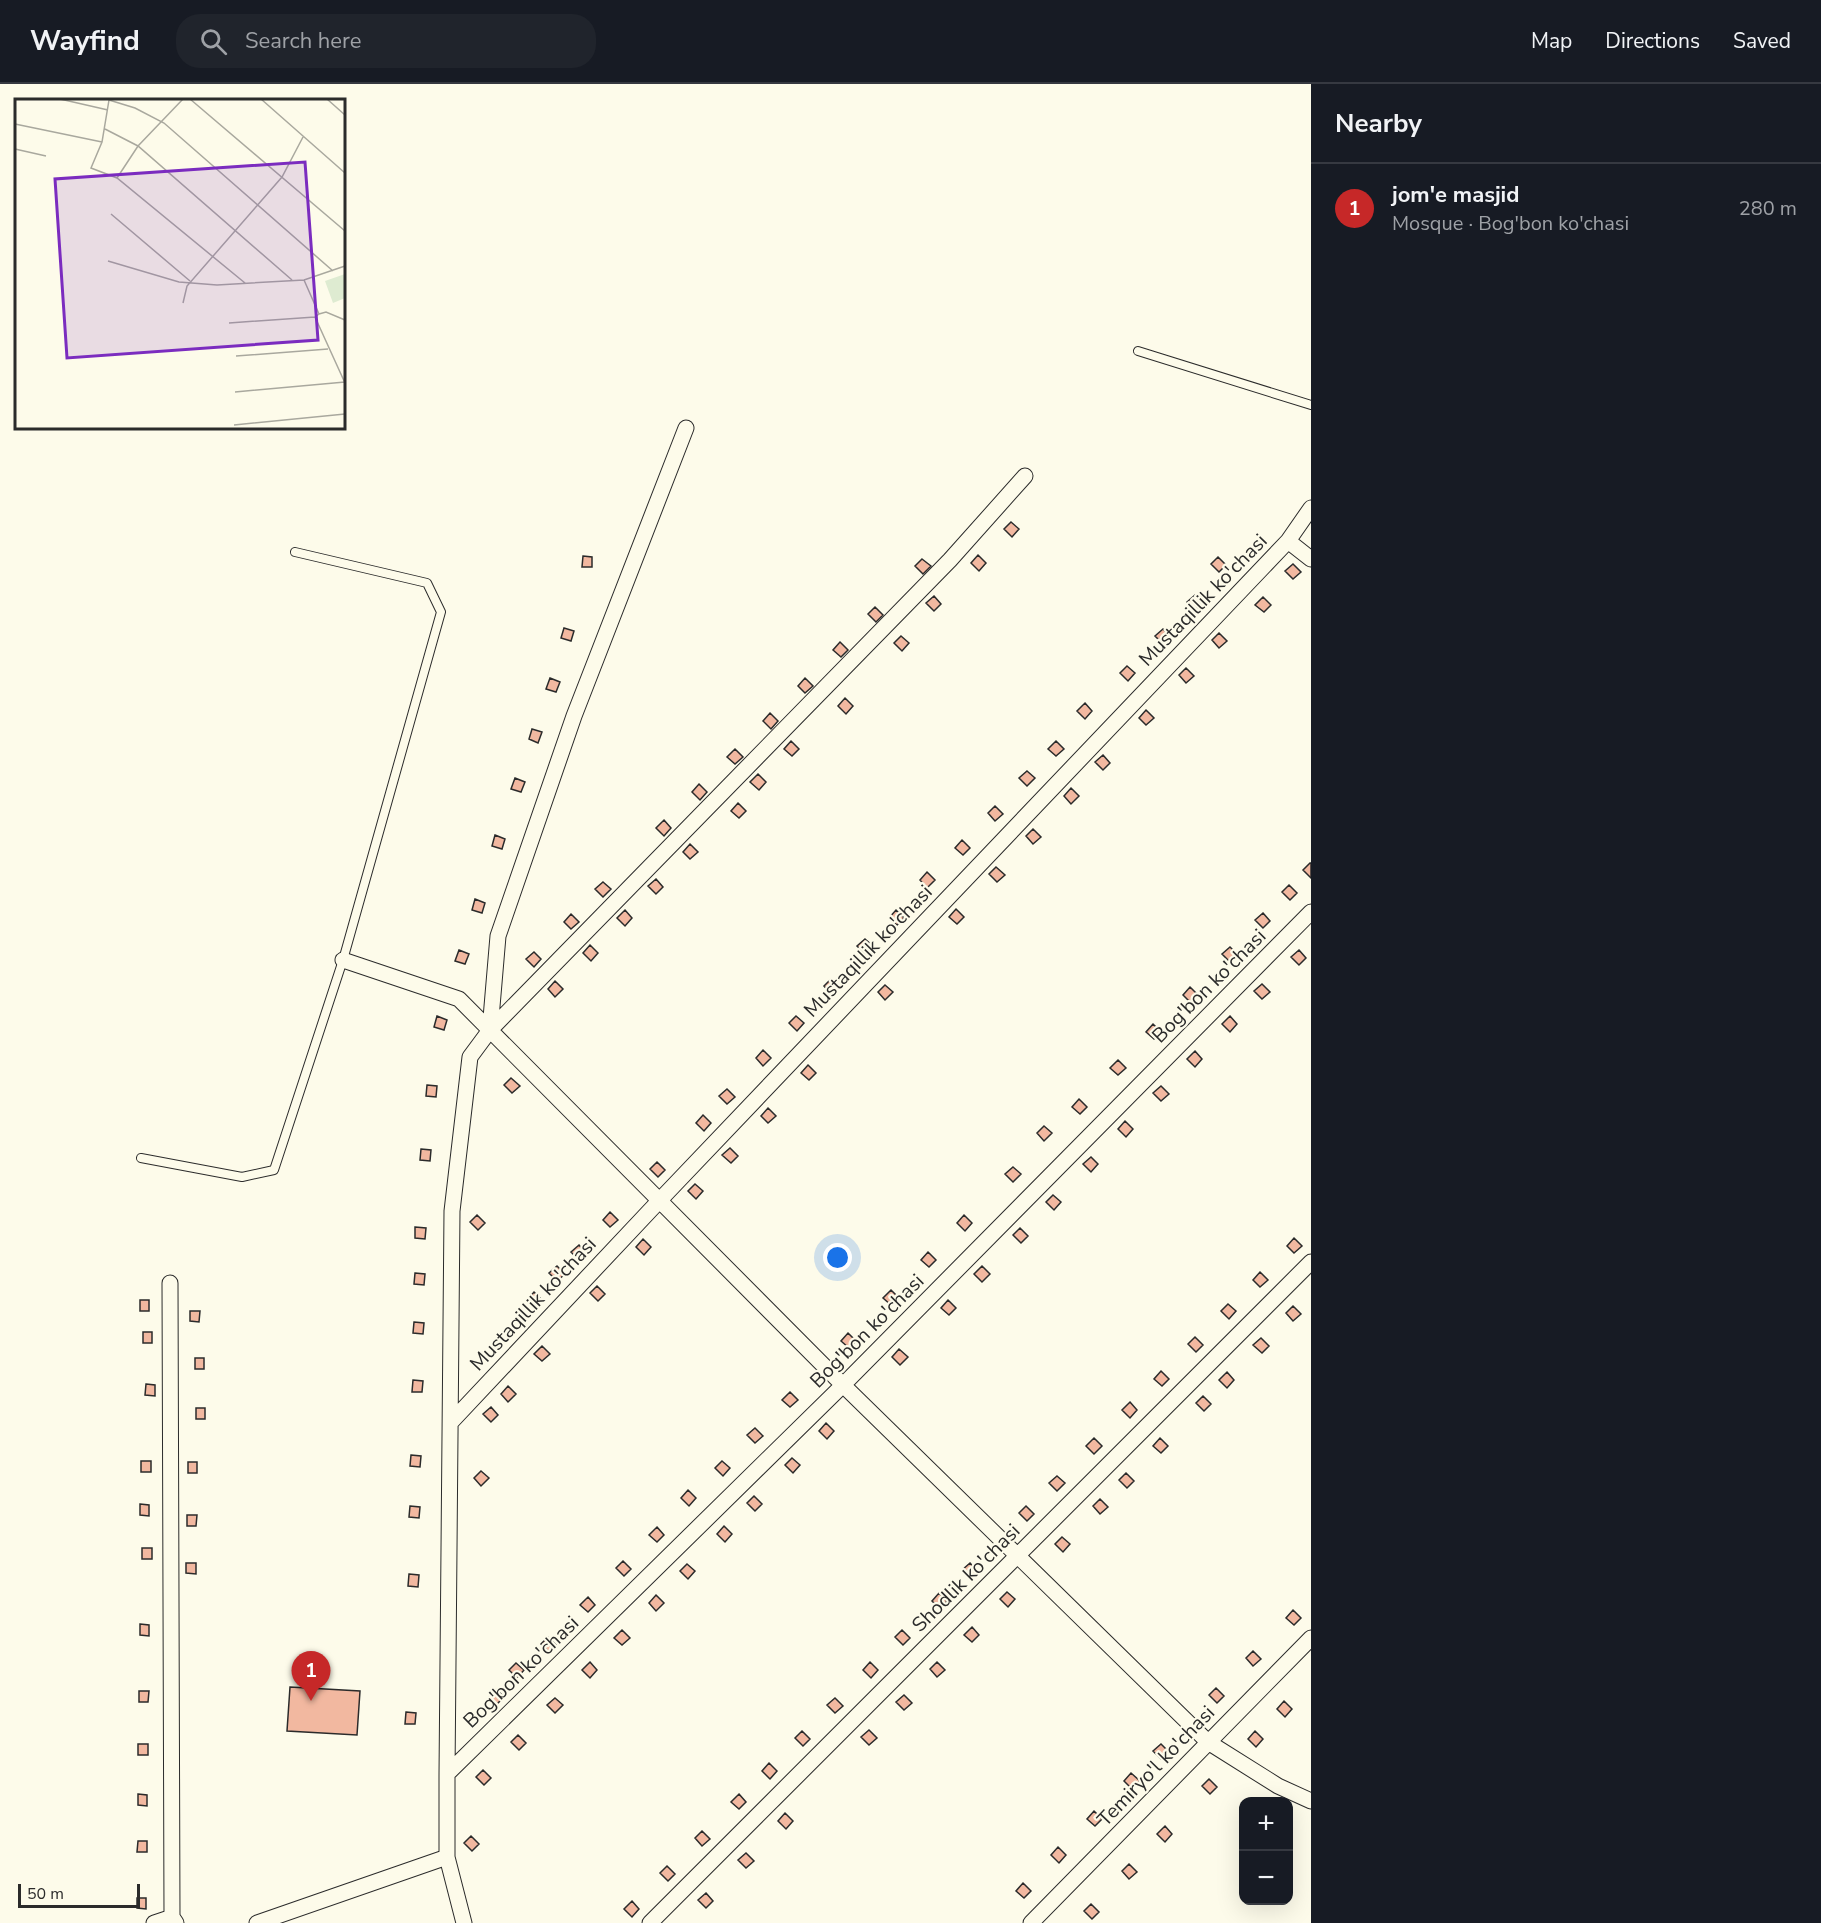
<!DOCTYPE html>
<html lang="en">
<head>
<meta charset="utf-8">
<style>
  :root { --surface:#171b24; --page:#20242c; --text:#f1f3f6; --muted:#9ea1a6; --line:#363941; --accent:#c62828 }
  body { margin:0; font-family:"Nunito Sans",sans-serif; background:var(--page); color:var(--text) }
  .controls { position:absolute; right:18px; bottom:18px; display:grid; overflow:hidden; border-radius:12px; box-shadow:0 6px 24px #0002 }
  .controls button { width:54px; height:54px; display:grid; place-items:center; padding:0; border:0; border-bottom:2px solid var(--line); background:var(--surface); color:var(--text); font:30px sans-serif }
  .scale { position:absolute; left:18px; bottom:15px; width:122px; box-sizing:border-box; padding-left:6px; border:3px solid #2b2b2b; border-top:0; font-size:16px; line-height:21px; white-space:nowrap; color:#2b2b2b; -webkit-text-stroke:4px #fdfbea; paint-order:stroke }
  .you { position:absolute; left:838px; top:1174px; width:21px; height:21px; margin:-15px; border:4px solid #fff; border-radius:50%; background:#1a73e8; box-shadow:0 0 0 9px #1a73e833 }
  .badge { display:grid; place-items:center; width:39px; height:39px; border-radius:50%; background:var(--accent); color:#fff; font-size:20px; font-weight:700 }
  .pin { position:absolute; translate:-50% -50px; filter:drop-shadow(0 2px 3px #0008) }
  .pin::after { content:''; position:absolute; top:32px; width:21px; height:18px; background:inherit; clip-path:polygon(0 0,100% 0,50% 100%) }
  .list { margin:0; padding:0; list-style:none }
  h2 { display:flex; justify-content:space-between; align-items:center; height:78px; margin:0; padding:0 24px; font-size:26px }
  h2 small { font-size:20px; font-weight:400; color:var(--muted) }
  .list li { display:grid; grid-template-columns:39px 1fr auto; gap:18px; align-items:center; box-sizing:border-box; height:90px; padding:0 24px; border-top:2px solid var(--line) }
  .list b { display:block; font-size:22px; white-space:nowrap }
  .list p { margin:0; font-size:20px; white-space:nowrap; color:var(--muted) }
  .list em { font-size:20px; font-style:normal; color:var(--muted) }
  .icon { flex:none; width:33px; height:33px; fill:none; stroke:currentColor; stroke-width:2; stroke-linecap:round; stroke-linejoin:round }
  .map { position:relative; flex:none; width:1311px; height:1839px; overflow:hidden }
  header { display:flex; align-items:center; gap:36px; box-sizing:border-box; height:84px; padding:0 30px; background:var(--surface); border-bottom:2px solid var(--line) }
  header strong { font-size:28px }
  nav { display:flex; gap:33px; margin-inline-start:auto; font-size:21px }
  .search { width:420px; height:54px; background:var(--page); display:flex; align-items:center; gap:15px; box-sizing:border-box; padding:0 21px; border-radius:24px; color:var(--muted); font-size:22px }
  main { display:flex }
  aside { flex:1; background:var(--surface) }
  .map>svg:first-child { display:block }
  .building { fill:#f2b8a0; stroke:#2b2b2b; stroke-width:1.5 }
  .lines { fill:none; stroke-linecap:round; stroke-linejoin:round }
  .service-casing { stroke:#2b2b2b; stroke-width:10 }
  .minor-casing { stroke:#2b2b2b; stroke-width:17 }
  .service { stroke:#fdfbea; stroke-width:8 }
  .minor { stroke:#fdfbea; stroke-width:15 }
  .labels { text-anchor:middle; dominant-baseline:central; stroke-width:4.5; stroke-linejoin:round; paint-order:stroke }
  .street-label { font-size:20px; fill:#2b2b2b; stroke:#fdfbea }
  .inset-road { fill:none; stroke:#a9a89e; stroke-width:1.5 }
  .view { fill:#7b2cbf; fill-opacity:0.15; stroke:#7b2cbf; stroke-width:3 }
  .inset-edge { fill:none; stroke:#2b2b2b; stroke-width:3 }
</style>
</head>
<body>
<header>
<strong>Wayfind</strong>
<div class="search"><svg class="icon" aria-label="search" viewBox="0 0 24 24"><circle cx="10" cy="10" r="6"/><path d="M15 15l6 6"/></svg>Search here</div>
<nav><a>Map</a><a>Directions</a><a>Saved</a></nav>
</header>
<main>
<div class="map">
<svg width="1311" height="1839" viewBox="0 0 1311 1839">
  <rect width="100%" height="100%" fill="#fdfbea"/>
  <path class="building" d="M1011,438l8,7 -7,8 -8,-8z
    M978,471l8,8 -7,8 -8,-8z
    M583,472l9,1v10h-10z
    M1218,473l8,8 -7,7 -8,-8z
    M922,475l9,7 -8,8 -8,-8z
    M1293,480l8,8 -8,7 -8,-8z
    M1195,511l7,8 -7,7 -8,-8z
    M934,512l7,8 -7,7 -8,-8z
    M1263,513l8,8 -7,7 -9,-7z
    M875,523l8,8 -7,7 -8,-8z
    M564,544l10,3 -3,10 -10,-3z
    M1163,545l7,7 -7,8 -8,-8z
    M1219,549l8,8 -8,7 -7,-8z
    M901,552l8,7 -7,8 -8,-8z
    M840,558l8,8 -7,7 -8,-7z
    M1127,582l8,7 -7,8 -8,-8z
    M1186,584l8,8 -8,7 -7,-8z
    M550,594l10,4 -4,10 -10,-3z
    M805,594l8,8 -8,7 -7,-7z
    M845,614l8,8 -7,8 -8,-8z
    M1085,619l7,8 -7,8 -8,-8z
    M1146,626l8,8 -8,7 -7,-7z
    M770,629l8,8 -7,8 -8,-8z
    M532,645l10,3 -4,11 -9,-4z
    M791,657l8,8 -7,7 -8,-7z
    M1056,657l8,8 -8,7 -8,-7z
    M735,665l8,8 -8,7 -8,-7z
    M1103,671l7,8 -7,7 -8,-8z
    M1027,687l8,7 -8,8 -8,-8z
    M758,690l8,8 -7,8 -9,-8z
    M515,694l10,4 -4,10 -10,-3z
    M699,700l8,8 -7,8 -8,-8z
    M1071,704l8,8 -8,8 -7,-8z
    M738,719l8,8 -7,7 -8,-7z
    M995,722l8,8 -8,7 -7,-8z
    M664,736l7,8 -7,8 -8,-8z
    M1033,745l8,8 -8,7 -7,-8z
    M495,751l10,4 -3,10 -10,-3z
    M962,756l8,8 -7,7 -8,-7z
    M690,760l8,8 -8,7 -7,-7z
    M1310,779h1v15l-8,-8z
    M996,783l9,8 -8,7 -8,-8z
    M927,788l8,8 -8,8 -7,-8z
    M656,795l7,8 -7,7 -8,-8z
    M603,798l8,7 -8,8 -8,-8z
    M1289,801l8,8 -7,7 -8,-8z
    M475,815l10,4 -3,10 -10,-3z
    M956,825l8,8 -7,7 -8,-7z
    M625,826l7,8 -7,8 -8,-8z
    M896,826l8,8 -7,7 -8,-7z
    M1263,829l7,8 -7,7 -8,-8z
    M571,830l8,8 -8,7 -7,-7z
    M865,855l8,7 -8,8 -8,-8z
    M590,861l8,8 -7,8 -8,-8z
    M1230,863l8,8 -8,7 -8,-8z
    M459,866l10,4 -4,10 -10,-3z
    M1299,866l7,8 -7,7 -8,-8z
    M534,868l7,7 -7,8 -8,-8z
    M831,895l8,7 -8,8 -7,-8z
    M555,897l8,8 -8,8 -7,-8z
    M1262,900l8,8 -8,7 -8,-8z
    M885,901l8,7 -8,8 -7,-8z
    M1190,903l8,8 -8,7 -7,-7z
    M437,932l10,4 -3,10 -10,-3z
    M796,932l8,7 -7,8 -8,-8z
    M1230,932l7,8 -7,8 -8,-8z
    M1153,940l8,8 -7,7 -8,-7z
    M763,966l8,8 -8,8 -7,-8z
    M1195,967l7,8 -7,8 -8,-8z
    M1118,976l8,8 -8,7 -8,-7z
    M808,981l8,8 -7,7 -8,-7z
    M511,994l9,8 -8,7 -8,-8z
    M427,1001l10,1 -1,11 -10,-1z
    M1161,1002l8,8 -8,7 -8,-8z
    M727,1005l8,8 -8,7 -8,-8z
    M1079,1015l8,8 -7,7 -8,-7z
    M768,1024l8,8 -8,7 -7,-7z
    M703,1031l8,8 -7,8 -8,-8z
    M1125,1037l8,8 -7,8 -8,-8z
    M1044,1042l8,7 -8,8 -7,-8z
    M730,1064l8,8 -7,7 -9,-8z
    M421,1065l10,1 -1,11 -10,-1z
    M1091,1073l7,7 -7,8 -8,-8z
    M657,1078l8,8 -7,7 -8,-8z
    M1013,1083l8,7 -8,8 -8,-8z
    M695,1100l8,7 -7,8 -8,-8z
    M1053,1111l8,7 -7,8 -8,-8z
    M610,1128l8,8 -8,7 -7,-7z
    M477,1131l8,8 -7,7 -8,-8z
    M964,1131l8,8 -7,8 -8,-8z
    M415,1143l11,1 -1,11 -10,-1z
    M1020,1144l8,8 -7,7 -8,-8z
    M1294,1154l8,8 -8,7 -7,-7z
    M643,1155l8,8 -7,8 -8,-8z
    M579,1161l7,8 -7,7 -8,-8z
    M928,1168l8,8 -7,7 -8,-7z
    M557,1182l8,8 -8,7 -8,-8z
    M982,1182l8,8 -8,8 -8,-8z
    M1260,1188l8,8 -8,7 -7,-7z
    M415,1189l10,1 -1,11 -10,-1z
    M597,1202l8,8 -7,7 -8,-8z
    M891,1206l8,8 -8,7 -8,-7z
    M534,1208l8,8 -8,8 -7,-8z
    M140,1216h9v11h-9z
    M948,1216l8,8 -7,7 -8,-7z
    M1228,1220l8,7 -7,8 -8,-8z
    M1293,1222l8,8 -8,7 -7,-8z
    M190,1227h10l-1,11 -9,-1z
    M414,1238l10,1 -1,11 -10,-1z
    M143,1248h9v11h-9z
    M848,1249l8,8 -7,7 -8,-7z
    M1195,1253l8,8 -7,7 -8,-8z
    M1261,1254l8,8 -7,7 -9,-8z
    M542,1262l8,8 -8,7 -8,-7z
    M899,1265l9,8 -8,8 -8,-8z
    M195,1274h9v11h-9z
    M1161,1287l8,8 -7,7 -8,-7z
    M1227,1288l7,8 -7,8 -8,-8z
    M413,1296l10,1 -1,11h-10z
    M146,1300l9,1v11l-10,-1z
    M508,1302l8,8 -8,8 -7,-8z
    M790,1308l8,8 -8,7 -8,-7z
    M1203,1312l8,8 -7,7 -8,-8z
    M1130,1318l7,8 -7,8 -8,-8z
    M491,1323l7,8 -7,7 -8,-8z
    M196,1324h9v11h-9z
    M826,1339l8,8 -7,8 -8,-8z
    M755,1344l8,8 -8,7 -8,-8z
    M1094,1354l8,8 -8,8 -8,-8z
    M1160,1354l8,8 -7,7 -8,-7z
    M411,1371l10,1 -1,11 -10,-1z
    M792,1374l8,7 -7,8 -8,-8z
    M141,1377h10v11h-10z
    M722,1377l8,7 -7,8 -8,-8z
    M188,1378h9v11h-9z
    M481,1387l8,7 -8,8 -7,-8z
    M1126,1389l8,8 -7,7 -8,-8z
    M1057,1392l8,7 -8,8 -8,-8z
    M688,1406l8,8 -7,8 -8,-8z
    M754,1412l8,8 -7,7 -8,-8z
    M1100,1415l8,8 -8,7 -7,-8z
    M140,1420l9,1v11l-9,-1z
    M410,1422l10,1 -1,11 -10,-1z
    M1026,1422l8,8 -7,7 -8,-8z
    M187,1431h10l-1,11h-9z
    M724,1442l8,8 -7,8 -8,-8z
    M657,1443l7,8 -7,7 -8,-7z
    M1062,1453l8,7 -7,8 -8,-8z
    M142,1464h10v11h-10z
    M623,1477l8,8 -7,7 -8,-8z
    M186,1479h10v11l-10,-1z
    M970,1479l7,8 -7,7 -8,-8z
    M687,1480l8,7 -7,8 -8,-8z
    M409,1490l10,1 -1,12 -10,-1z
    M1007,1508l8,7 -7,8 -8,-8z
    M939,1509l8,8 -7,8 -8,-8z
    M656,1511l8,8 -8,8 -7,-8z
    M588,1513l7,8 -7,7 -8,-7z
    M1293,1526l8,8 -7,7 -8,-7z
    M140,1540l9,1v11l-9,-1z
    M972,1543l7,8 -7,7 -8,-7z
    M622,1546l8,8 -8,7 -8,-7z
    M902,1546l8,8 -7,7 -8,-8z
    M548,1553l8,8 -7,7 -8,-8z
    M1253,1567l8,8 -8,7 -7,-8z
    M590,1578l7,8 -7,8 -8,-8z
    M870,1578l8,8 -7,8 -8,-8z
    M937,1578l8,8 -8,7 -7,-8z
    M516,1579l8,7 -7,8 -8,-8z
    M290,1603l70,4 -3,44 -70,-4z
    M1216,1604l8,8 -7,7 -8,-8z
    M496,1605l8,8 -7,7 -8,-7z
    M139,1607h10l-1,11h-9z
    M904,1611l8,8 -8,7 -8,-8z
    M555,1614l8,7 -8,8 -8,-8z
    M835,1614l8,8 -8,7 -8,-8z
    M1284,1617l8,8 -7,8 -8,-8z
    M406,1628l10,1 -1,11h-10z
    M869,1646l8,8 -8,7 -8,-8z
    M802,1647l8,8 -7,7 -8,-8z
    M1255,1647l8,8 -7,8 -8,-8z
    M518,1651l8,8 -7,7 -8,-8z
    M138,1660h10v11h-10z
    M1161,1660l8,8 -8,7 -8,-8z
    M769,1679l8,8 -7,8 -8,-8z
    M483,1686l8,8 -7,7 -8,-8z
    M1131,1689l9,8 -8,8 -8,-8z
    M1209,1695l8,8 -7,7 -8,-8z
    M138,1710l9,1v11l-9,-1z
    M739,1710l7,8 -7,7 -8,-7z
    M1094,1727l8,8 -7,7 -8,-7z
    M785,1729l8,8 -7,8 -8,-8z
    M1165,1742l7,8 -7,8 -8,-8z
    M702,1747l8,8 -8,7 -7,-8z
    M471,1752l8,8 -7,7 -8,-8z
    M138,1757h9v11h-10z
    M1058,1763l8,8 -7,8 -8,-8z
    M746,1769l8,8 -8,7 -8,-8z
    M1129,1780l8,8 -8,7 -7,-8z
    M667,1782l8,8 -7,7 -8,-8z
    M1023,1799l8,8 -7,7 -8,-7z
    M706,1809l7,8 -7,7 -8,-8z
    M137,1814h9v11l-9,-1z
    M632,1817l7,8 -7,8 -8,-8z
    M1091,1820l8,8 -7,7 -8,-8z"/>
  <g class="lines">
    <defs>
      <path id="service" d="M1138,267l173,54
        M141,1074l101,19 32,-7 69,-210 98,-348 -14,-29 -132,-31"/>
      <path id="minor" d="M1288,457l23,18
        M343,876l116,39 384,386 365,357 70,44 33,15
        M490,946l8,-94 76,-220 112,-288
        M170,1199l2,634
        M452,1337l207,-220 629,-660 23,-33
        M447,1690l396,-389 468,-473
        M154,1839l18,-6 4,6
        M257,1839l190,-66
        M464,1839l-17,-66v-83l5,-563 18,-154 20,-27 460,-470 75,-84
        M650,1839l661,-661
        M1031,1839l280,-285"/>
    </defs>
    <use href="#service" class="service-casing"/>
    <use href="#minor" class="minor-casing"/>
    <use href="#service" class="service"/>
    <use href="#minor" class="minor"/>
  </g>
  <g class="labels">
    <g class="street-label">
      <text transform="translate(1203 516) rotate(-46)">Mustaqillik ko'chasi</text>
      <text transform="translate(868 867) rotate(-46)">Mustaqillik ko'chasi</text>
      <text transform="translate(1209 902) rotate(-45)">Bog'bon ko'chasi</text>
      <text transform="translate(533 1220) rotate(-47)">Mustaqillik ko'chasi</text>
      <text transform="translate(867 1247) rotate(-45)">Bog'bon ko'chasi</text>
      <text transform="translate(966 1494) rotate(-45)">Shodlik ko'chasi</text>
      <text transform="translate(521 1588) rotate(-44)">Bog'bon ko'chasi</text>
      <text transform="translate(1156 1682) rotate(-46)">Temiryo'l ko'chasi</text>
    </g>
  </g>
  <g transform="translate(15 15)">
    <rect width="330" height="330" fill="#fdfbea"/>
    <path d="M330,175v24l-12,5 -8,-22z" fill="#deebd1"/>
    <path class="inset-road" d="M45,0l48,11M175,0l155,132M246,0l84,74M312,0l18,16M94,1l26,8 29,15 169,148M94,1l-7,42 -11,26 26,10 128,105M0,25l87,18M90,30l33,17 154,134M0,50l31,7M102,79l21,-32 45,-47M96,115l79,67M93,162l71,21 38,3 87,-5 41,-14M289,181l15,34 -4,3 30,66M168,204l4,-17 95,-109 21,-40M304,215l7,-2 19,8M214,224l86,-6M221,257l92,-7M220,293l110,-10M219,326l111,-11"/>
    <path class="view" d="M290,63l13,178 -251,18 -12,-179z"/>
    <rect width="330" height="330" class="inset-edge"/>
  </g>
</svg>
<div class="controls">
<button>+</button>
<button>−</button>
</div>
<div class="scale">50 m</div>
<div class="you"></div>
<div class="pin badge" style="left:311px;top:1617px">1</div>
</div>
<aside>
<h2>Nearby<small></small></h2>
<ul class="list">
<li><span class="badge">1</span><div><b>jom'e masjid</b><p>Mosque · Bog'bon ko'chasi</p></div><em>280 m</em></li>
</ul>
</aside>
</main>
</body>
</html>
